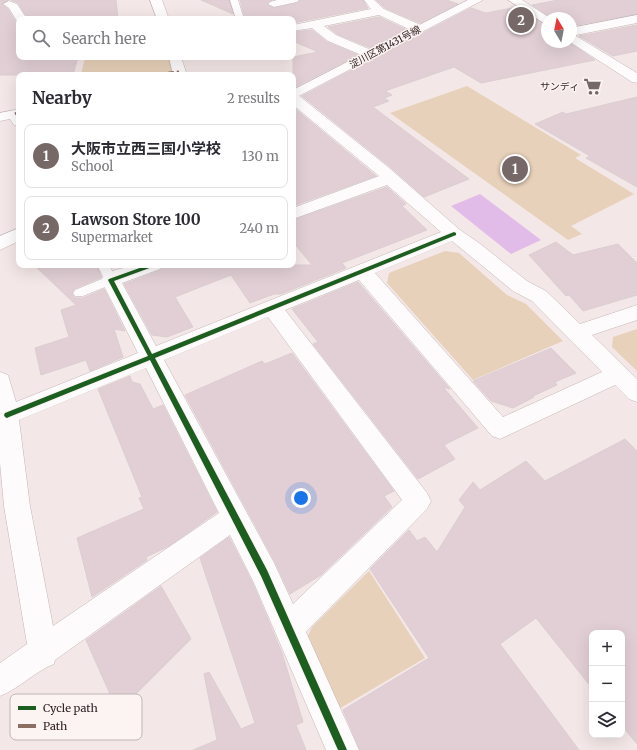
<!DOCTYPE html>
<html lang="en">
<head>
<meta charset="utf-8">
<style>
  :root { --surface:#fff; --page:#f7f7f7; --text:#2b2b33; --muted:#7c7c81; --line:#e1e1e2; --accent:#776868 }
  body { margin:0; font-family:Merriweather,"Noto Sans JP",serif; background:var(--page); color:var(--text) }
  .controls { position:absolute; right:12px; bottom:12px; display:grid; overflow:hidden; border-radius:8px; box-shadow:0 4px 16px #0002 }
  .controls button { width:36px; height:36px; display:grid; place-items:center; padding:0; border:0; border-bottom:1px solid var(--line); background:var(--surface); color:var(--text); font:20px sans-serif }
  .compass { position:absolute; left:541px; top:12px; width:36px; height:36px; border-radius:50%; background:var(--surface); box-shadow:0 4px 16px #0002; rotate:350deg }
  .you { position:absolute; left:301px; top:498px; width:14px; height:14px; margin:-10px; border:3px solid #fff; border-radius:50%; background:#1a73e8; box-shadow:0 0 0 6px #1a73e833 }
  .badge { display:grid; place-items:center; width:26px; height:26px; border-radius:50%; background:var(--accent); color:#fff; font-size:13px; font-weight:700 }
  .pin { position:absolute; translate:-50% -50%; border:2px solid #fff; box-shadow:0 1px 4px #0006 }
  .list { margin:0; padding:0; list-style:none }
  h2 { display:flex; justify-content:space-between; align-items:center; height:52px; margin:0; padding:0 16px; font-size:17px }
  h2 small { font-size:13px; font-weight:400; color:var(--muted) }
  .list li { display:grid; grid-template-columns:26px 1fr auto; gap:12px; align-items:center; box-sizing:border-box; height:64px; margin:0 8px 8px; padding:0 8px; border:1px solid var(--line); border-radius:8px }
  .list b { display:block; font-size:15px; white-space:nowrap }
  .list p { margin:0; font-size:13px; white-space:nowrap; color:var(--muted) }
  .list em { font-size:13px; font-style:normal; color:var(--muted) }
  .icon { flex:none; width:22px; height:22px; fill:none; stroke:currentColor; stroke-width:2; stroke-linecap:round; stroke-linejoin:round }
  .map { position:relative; flex:none; width:637px; height:750px; overflow:hidden }
  .search { position:absolute; background:var(--surface); box-shadow:0 4px 16px #0002; left:16px; top:16px; width:280px; height:44px; display:flex; align-items:center; gap:10px; box-sizing:border-box; padding:0 14px; border-radius:8px; color:var(--muted); font-size:15px }
  .panel { position:absolute; background:var(--surface); box-shadow:0 4px 16px #0002; left:16px; top:72px; width:280px; height:196px; border-radius:8px }
  .map>svg:first-child { display:block }
  .green { fill:#e8d1ba }
  .water { fill:#e2bce9 }
  .building { fill:#e2cfd6; stroke:#dbced1 }
  .lines { fill:none; stroke-linecap:round; stroke-linejoin:round }
  .service-casing { stroke:#c4b6b7; stroke-width:1 }
  .minor-casing { stroke:#c4b6b7; stroke-width:1 }
  .tertiary-casing { stroke:#c4b6b7; stroke-width:1 }
  .service { fill:#fdfbfb; fill-rule:evenodd }
  .minor { fill:#fdfbfb; fill-rule:evenodd }
  .tertiary { fill:#fdfbfb; fill-rule:evenodd }
  .quiet { stroke:#8d6e63; stroke-width:3; stroke-dasharray:6 3; stroke-linecap:butt }
  .cycleway-casing { stroke:#fcf3f3; stroke-width:2 }
  .cycleway { fill:#1b5e20; fill-rule:evenodd }
  .labels { text-anchor:middle; dominant-baseline:central; stroke-width:3; stroke-linejoin:round; paint-order:stroke }
  .far-street-label { font-size:10px; fill:#332424; stroke:#fcf3f3 }
  .far-poi-label { font-size:10px; fill:#332424; stroke:#fcf3f3; text-anchor:end }
  .key { fill:#fcf3f3; stroke:#c0b5b5; stroke-width:1 }
  .key-label { font-size:11px; fill:#332424 }
</style>
</head>
<body>
<div class="map">
<svg width="637" height="750" viewBox="0 0 637 750">
  <rect width="100%" height="100%" fill="#f4e7e7"/>
  <path class="green" d="M85,57h85l3,17 -92,1z
    M467,86l114,69 -6,3 59,36 -63,32 11,8 -14,6 -178,-127z
    M445,251l14,2 48,42 19,9 37,37 -90,39 -86,-97 2,-10z
    M637,329v42l-25,-24 1,-10z
    M369,571l56,87 -88,52 -27,-61 -2,-13 4,-9z"/>
  <path class="water" d="M480,194l61,46 -30,14 -60,-48z"/>
  <path class="building" d="M0,0h8l-6,4 6,5 8,13 3,1v34h59l-5,18h-73z
    M11,0h105l2,19h-90l-10,-16z
    M201,0h28l4,14z
    M240,0h32l-5,4 7,4 23,-5 3,-3h63l5,8 -75,15v-4h-48z
    M376,0h71l11,4 -38,19 -35,-15z
    M558,0h79v14l-66,12v-8h-20l-19,-13z
    M517,7l30,19v16h22l26,18 -114,23 -27,-16 -69,24 7,4 -8,3 5,3 -16,6 96,72 -45,18 -35,-31 -87,-70 169,-88 15,5z
    M379,17l28,13 -36,18 -34,-14 -9,-7z
    M637,25v26l-24,5 -34,-20z
    M312,30l15,12 31,13 -65,33v-31l25,-5 -25,-11v-9z
    M637,97v90l-51,-29 4,-2 -55,-32 28,-12 3,2z
    M293,107l83,69 -83,30z
    M387,187l19,17 -4,2 25,24 -85,33 4,5 -65,26h-7l-24,9 -19,-28 -56,22 18,30 -26,10 -15,-2 -28,-51 37,-14 2,-5h149l-19,-23v-22z
    M556,242l17,13 45,-11 19,19v32l-54,16 -14,-16 -3,1 -37,-41z
    M34,265h62l6,12 -28,12 -2,5 3,4h8l21,-9 21,42 -11,-2 9,28 -33,14 -4,-11 -45,15 -6,-27 34,-11 -8,-27 15,-5z
    M358,282l92,107 -7,-2 35,41 -34,17 11,14 -37,20 -105,-135 5,-2 -26,-33z
    M551,348l25,25 -21,9 2,3 -24,11 1,1 -21,11 -22,-7 -18,-20z
    M292,353l102,138 -10,5 8,11 -71,68 -31,19 -15,-32 -90,-167 77,-34 3,3z
    M130,376l2,6 8,2 13,25 10,-4 54,107 -48,34 -23,11 1,3 -55,37 -15,-59 67,-29 -5,-11 3,-1 -44,-108z
    M625,439l12,12v293l-15,-18v-93h-30v55l-56,-70 -36,26 79,106h-219l-17,-40 86,-52 -59,-89 39,-39 8,11 8,-4 12,15 28,-45 -6,-7 14,-18 7,8 46,-29 19,20z
    M229,537l24,47 29,69 21,69 -7,3 10,25h-113l24,-10 -13,-66 5,-2 32,57 14,-6 -55,-165z
    M161,586l30,53 -73,73 -32,-72z"/>
  <g class="lines">
    <defs>
      <path id="service" d="M230,0h8l6,19h-8z
        M97,265h12l8,15 -2,3 -32,13h-8l-2,-3 2,-3 29,-12z"/>
      <path id="minor" d="M150,0h12l7,19h-12z
        M277,0h22l-2,2 -23,5 -6,-3 2,-2z
        M364,0h10l10,9 39,17 2,3 -6,4 -4,-1 -36,-17 -55,11 12,9 40,17 1,3 -6,4 -43,-18 -16,-13 -19,3v-6l78,-16z
        M9,1l8,3 10,15h-8v3l-2,-1 -8,-13 -6,-4z
        M637,15v8l-66,13v-8z
        M169,57h12l6,18h-14z
        M293,94l5,1 90,72 72,63 19,13 48,38 19,10 34,33 57,-19v15l-45,15 45,44v23l-8,-3 -14,-14 -115,54 -8,-3 -133,-156 -74,30 142,183 4,8 -4,8 -121,123 53,118h-33l-72,-167 -24,-48 -175,125 -1,4c-20,8 -34,24 -54,32v-33l27,-19 -23,-138 -4,-43v-91l8,3 8,27 122,-49 -37,-73c10,-15 45,-15 61,-15l-2,4 -38,14 34,63 285,-114 -54,-47 -94,34v-11l86,-32 -86,-71zM452,241l61,50 19,10 70,71 -99,45 -128,-144zM268,317l134,183 -109,104 -19,-41 -110,-203zM146,368l73,145 -166,113 -23,-120 -11,-86z
        M15,110l4,1v15l-5,-1 -4,-6 -10,2v-8z"/>
      <path id="tertiary" d="M468,0h15l-190,99v-9z
        M508,0h14l28,18h-3v7z
        M571,33l66,40v10l-5,-1 -62,-40z
        M19,228v13l-19,9v-14z"/>
    </defs>
    <use href="#service" class="service-casing"/>
    <use href="#minor" class="minor-casing"/>
    <use href="#tertiary" class="tertiary-casing"/>
    <use href="#service" class="service"/>
    <use href="#minor" class="minor"/>
    <use href="#tertiary" class="tertiary"/>
    <path class="quiet" d="M150,75l29,-3
      M15,114l4,-2"/>
    <defs>
      <path id="cycleway" d="M454,232l2,1v2l-301,123 112,212 80,180h-9l-77,-174 -111,-216 -141,57 -2,1 -2,-1 -1,-2 1,-2 143,-57 -40,-76 1,-1 39,-14h8l-1,1 -41,15 38,73z"/>
    </defs>
    <use href="#cycleway" class="cycleway-casing"/>
    <use href="#cycleway" class="cycleway"/>
  </g>
  <defs>
    <symbol id="supermarket-bare" viewBox="-9 -9 18 18"><path d="M-6-5.5h2.5l.6 2H6L4.5 2H-2.5L-4.4-4H-6ZM-1.5 3.2a1.3 1.3 0 1 0 .1 0ZM3 3.2a1.3 1.3 0 1 0 .1 0Z" fill="#776868" stroke="#fcf3f3" stroke-width="2.5" paint-order="stroke"/></symbol>
  </defs>
  <g fill-rule="evenodd">
    <use href="#supermarket-bare" x="580" y="74" width="25" height="25"/>
  </g>
  <g class="labels">
    <g class="far-street-label">
      <text transform="translate(385 47) rotate(-28)">淀川区第1431号線</text>
    </g>
    <g class="far-poi-label">
      <text x="579" y="86">サンディ</text>
    </g>
  </g>
  <rect x="10" y="694" width="132" height="46" rx="6" class="key"/>
  <rect x="18" y="706" width="18" height="4" fill="#1b5e20"/>
  <rect x="18" y="724" width="18" height="4" fill="#8d6e63"/>
  <g class="key-label">
    <text x="43" y="712">Cycle path</text>
    <text x="43" y="730">Path</text>
  </g>
</svg>
<div class="controls">
<button>+</button>
<button>−</button>
<button><svg class="icon" aria-label="layers" viewBox="0 0 24 24"><path d="M12 4l9 5-9 5-9-5zM3 14l9 5 9-5"/></svg></button>
</div>
<svg class="compass" viewBox="-18 -18 36 36"><path d="M0-13l5 13h-10z" fill="#e53935"/><path d="M0 13l5-13h-10z" fill="#7c7c81"/></svg>
<div class="you"></div>
<div class="pin badge" style="left:515px;top:169px">1</div>
<div class="pin badge" style="left:521px;top:20px">2</div>
<div class="search"><svg class="icon" aria-label="search" viewBox="0 0 24 24"><circle cx="10" cy="10" r="6"/><path d="M15 15l6 6"/></svg>Search here</div>
<section class="panel">
<h2>Nearby<small>2 results</small></h2>
<ul class="list">
<li><span class="badge">1</span><div><b>大阪市立西三国小学校</b><p>School</p></div><em>130 m</em></li>
<li><span class="badge">2</span><div><b>Lawson Store 100</b><p>Supermarket</p></div><em>240 m</em></li>
</ul>
</section>
</div>
</body>
</html>
